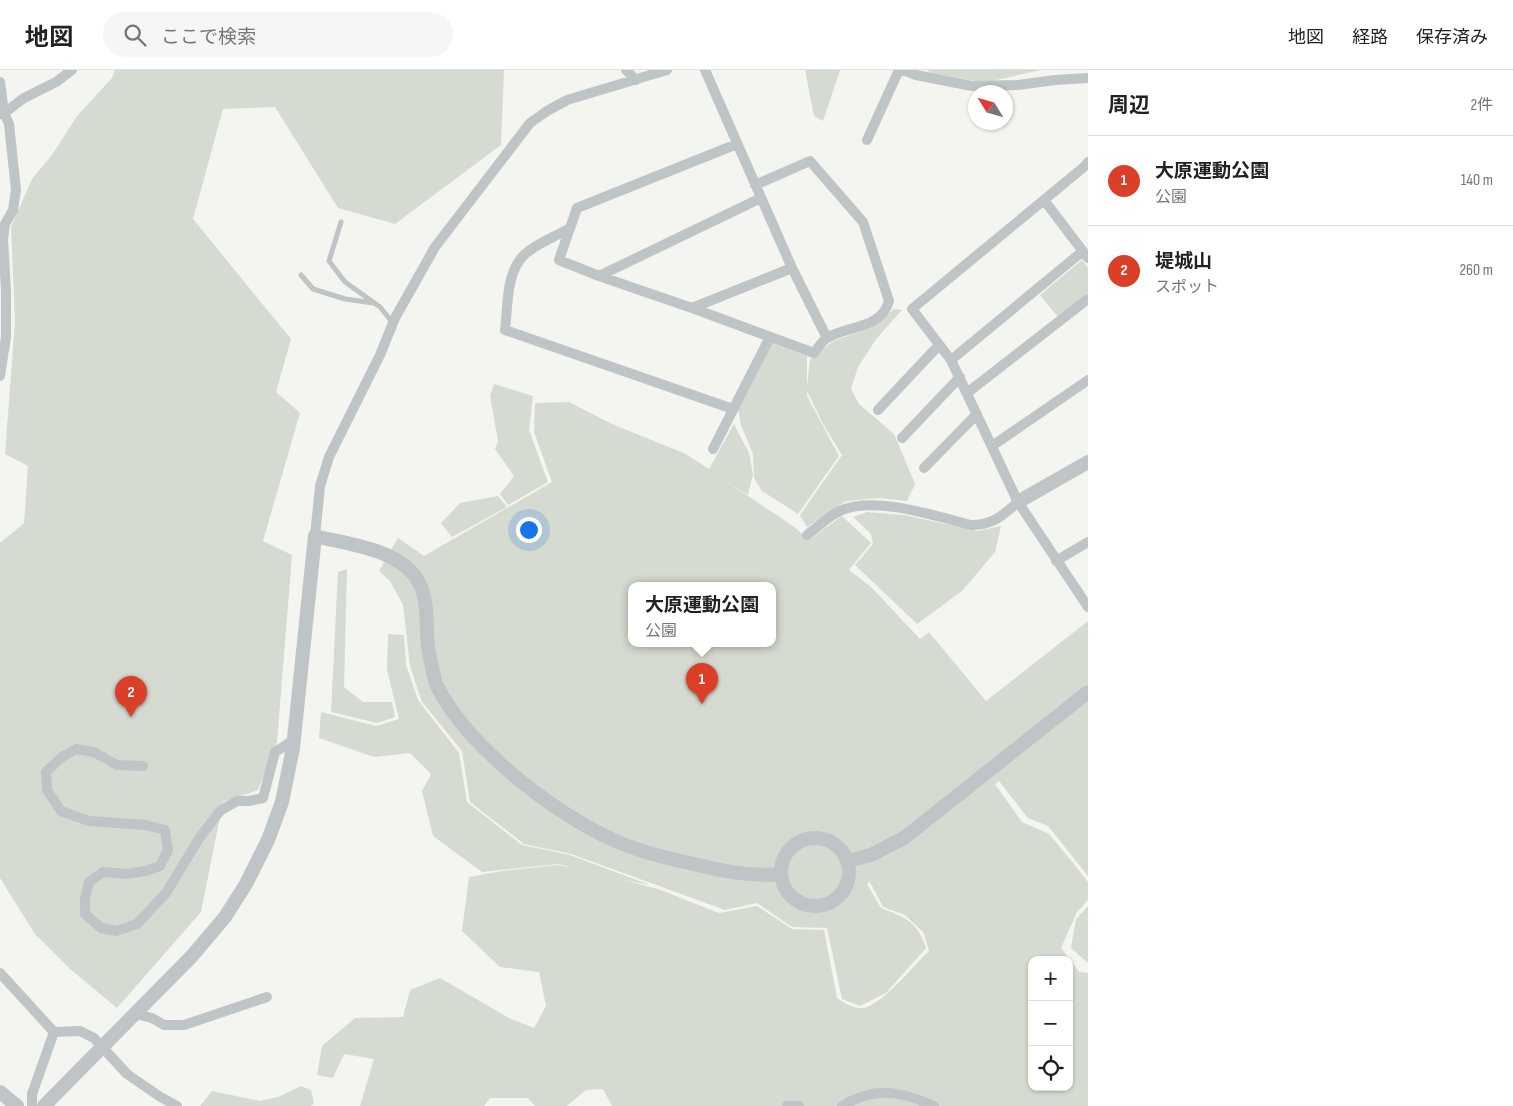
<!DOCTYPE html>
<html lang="ja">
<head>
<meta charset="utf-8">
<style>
  :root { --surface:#fff; --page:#f6f6f6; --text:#222; --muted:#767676; --line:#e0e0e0; --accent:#dc3f28 }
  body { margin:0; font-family:"Sofia Sans Condensed","Noto Sans JP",sans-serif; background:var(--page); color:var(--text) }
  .controls { position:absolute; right:15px; bottom:15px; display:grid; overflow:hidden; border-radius:10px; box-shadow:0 1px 4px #0004 }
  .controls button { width:45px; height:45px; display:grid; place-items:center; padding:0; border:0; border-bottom:1px solid var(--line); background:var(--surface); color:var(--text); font:25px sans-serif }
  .compass { position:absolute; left:968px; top:15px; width:45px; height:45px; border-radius:50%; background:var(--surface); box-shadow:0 1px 4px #0004; rotate:307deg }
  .you { position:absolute; left:528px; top:459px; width:18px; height:18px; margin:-12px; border:4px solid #fff; border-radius:50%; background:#1a73e8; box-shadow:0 0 0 8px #1a73e833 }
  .badge { display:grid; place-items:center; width:32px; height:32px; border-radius:50%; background:var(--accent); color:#fff; font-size:16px; font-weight:700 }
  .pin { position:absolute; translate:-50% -41px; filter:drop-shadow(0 1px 2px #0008) }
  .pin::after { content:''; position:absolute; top:26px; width:18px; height:15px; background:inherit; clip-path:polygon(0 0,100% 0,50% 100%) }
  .popup { position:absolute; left:628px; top:512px; width:148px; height:65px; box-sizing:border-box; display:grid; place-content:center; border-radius:10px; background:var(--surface); filter:drop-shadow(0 1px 4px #0005); font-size:16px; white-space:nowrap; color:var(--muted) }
  .popup b { font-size:19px; color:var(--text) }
  .popup::after { content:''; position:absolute; left:50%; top:100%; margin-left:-10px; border:10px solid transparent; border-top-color:var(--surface) }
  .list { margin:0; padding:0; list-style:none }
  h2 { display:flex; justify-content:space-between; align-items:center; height:65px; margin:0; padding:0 20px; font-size:21px }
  h2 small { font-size:16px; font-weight:400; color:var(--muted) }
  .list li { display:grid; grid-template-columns:32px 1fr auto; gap:15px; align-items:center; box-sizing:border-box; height:90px; padding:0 20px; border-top:1px solid var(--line) }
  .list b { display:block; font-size:19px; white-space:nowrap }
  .list p { margin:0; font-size:16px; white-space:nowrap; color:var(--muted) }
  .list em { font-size:16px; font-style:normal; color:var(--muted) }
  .icon { flex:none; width:28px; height:28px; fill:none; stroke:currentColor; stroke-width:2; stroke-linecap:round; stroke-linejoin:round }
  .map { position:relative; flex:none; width:1088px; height:1036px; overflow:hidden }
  header { display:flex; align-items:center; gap:30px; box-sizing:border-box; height:70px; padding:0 25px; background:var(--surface); border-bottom:1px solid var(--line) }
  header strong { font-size:24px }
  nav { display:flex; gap:28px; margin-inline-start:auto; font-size:18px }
  .search { width:350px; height:45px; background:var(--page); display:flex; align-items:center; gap:12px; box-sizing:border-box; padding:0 18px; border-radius:28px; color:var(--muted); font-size:19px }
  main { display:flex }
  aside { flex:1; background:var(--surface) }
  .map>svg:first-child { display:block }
  .green { fill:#d6dbd1; fill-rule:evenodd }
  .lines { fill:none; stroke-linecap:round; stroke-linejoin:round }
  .service { stroke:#bfc4c6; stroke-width:5 }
  .minor { stroke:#bfc4c6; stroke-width:10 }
  .tertiary { stroke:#bfc4c6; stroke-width:14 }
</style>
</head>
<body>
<header>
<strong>地図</strong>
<div class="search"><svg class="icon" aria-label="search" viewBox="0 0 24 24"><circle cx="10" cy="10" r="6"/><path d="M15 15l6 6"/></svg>ここで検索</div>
<nav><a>地図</a><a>経路</a><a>保存済み</a></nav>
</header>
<main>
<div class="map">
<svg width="1088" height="1036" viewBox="0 0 1088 1036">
  <rect width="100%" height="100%" fill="#f4f4f0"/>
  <path class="green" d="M115,0h389l-3,75 -106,79 -57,-16 -63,-101 -52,2 -30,110 98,120 -15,53 24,21 -37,128 29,14 -15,187 -19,48 -35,12 -22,110 -84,96 -47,-39 -35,-35 -35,-56v-335l24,-20 4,-57 -23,-12 10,-133 -4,-94 21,-48 20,-24 25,-39 35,-38z
    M805,0h35l-17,51 -9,-5z
    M926,0h115l-49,11h-17l-43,-8z
    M1082,190l6,8v25l-30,24 -18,-22z
    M894,239l8,1 -25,28 -19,29 -7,22 8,15 35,30 21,50 -8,17 -28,-3 -33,3 -39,26 -7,-12 42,-60 -19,-31 -16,-33v5l32,60 -41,58 -36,-23 -8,-13 -1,-24 -12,-29 -3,-16 33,-66 36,13v31l3,-27 23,-19 38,-13z
    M494,314l39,12 -4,34 19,52 -40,23 -8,-11 14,-18 -19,-27 3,-8 -8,-45z
    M569,332l43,22 74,30 23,15 25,-45 15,29 4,21 -5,21 -21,-13 66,44 16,14 33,-24 29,27 -22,27 22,17 49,52 9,-7 57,69 102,-80v255l-40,-50 -20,-8 -29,-37 -4,3 27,38 27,12 25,30 14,18v18l-11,12 -16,36 18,24 9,1v133h-476l-9,-17 -17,1 -19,16h-32l-7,-8h-38l-6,8h-124l14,-47 -30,-5 -11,24 -16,-3 5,-29 33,-28 48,-1 7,-27 30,-12 69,40 25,10 12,-22 -7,-34 -39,-5 -38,-36 7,-54 33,-6 55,-6 17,3 -16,-4 -76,8 -49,-36 -11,-45 9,-17 -21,-21 -36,4 -55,-19 2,-26 55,14 23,-7 -12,-49 1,-36 16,1 2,30 12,35 41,53 8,49 55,43 48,10 80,30 -27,-5 35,9 61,24 38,-7 35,23 32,1 13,68c8,5 16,11 26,10 18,-2 52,-44 66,-57l-5,-18 -19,-18 -22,-8 -13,-25 -3,2 14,24c24,9 37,14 45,40l-40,45 -26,13 -18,-7 -15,-71 -35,-1 -35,-24 -32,7 -154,-56 -47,-10 -54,-42 -8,-51 -40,-49 -12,-36 -7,-61 -13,-24 -11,-10 19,-33 26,18 128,-74 -18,-50 1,-29zM632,515h140v58h-140zM1032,890h37v127h-37z
    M498,426l9,11 -55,30 -11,-14 19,-20z
    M867,442l37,3 74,16 23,-5 -6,26 -33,39 -45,33 -62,-59 18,-21 -2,-10 -18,-17z
    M347,499l-3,118 19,15h29l3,15 -18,6 -46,-11 7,-140z
    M1088,836v57l-17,-15 5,-29z
    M301,1016l10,4 3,13 -3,3h-111l12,-15 48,10 18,-4z"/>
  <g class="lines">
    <path class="service" d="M341,152l-12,39 16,21 35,25 13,16
      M301,205l12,14 32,10 28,4"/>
    <path class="minor" d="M626,0l10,10
      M705,0l87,198 35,70
      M903,0l13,5 56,11 46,-1 37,-5 33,-2
      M0,12l4,31 5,11 7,66 -3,20 -8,14 -2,15 3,52v46l-6,39
      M0,44l4,-1 20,-15 32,-16 16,-12
      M867,70l32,-70
      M737,74l-160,64 -18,52 40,16 93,32 122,45c4,-5 8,-12 13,-15 20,-13 54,-8 62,-37l-26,-79 -53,-61 -55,24
      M1088,92l-3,4 -173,143 39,51 67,142 70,105
      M1044,130l44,58
      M570,158c-15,9 -35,16 -47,28 -17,18 -15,50 -18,74l228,79
      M599,206l162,-78
      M692,238l100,-40
      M951,290l132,-109
      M967,323l121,-94
      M878,340l61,-65
      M902,368l58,-61
      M992,376l96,-66
      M713,379l57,-112
      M924,398l53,-54
      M807,465c11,-8 22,-20 35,-25 35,-14 93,6 129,15 22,0 31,-9 47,-23
      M315,466l5,-50 9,-29 51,-102 15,-37 40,-71 95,-124 17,-12 20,-11 100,-30
      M1056,491l32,-19
      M143,696l-26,-1 -23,-13 -18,-3 -14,8 -16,15 1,18 14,21 28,10 57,4 19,5 3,20 -8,16 -14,5 -19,3 -24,-2 -14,10 -4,17v15l16,14 15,3 21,-7 29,-31 34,-56 20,-26 17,-10h12l14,-3 12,-46 19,-12
      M0,903l54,59 26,-1 14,7 33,36 32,22 18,10
      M136,944l16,4 12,7h20l83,-28
      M32,1036v-12l22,-62
      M787,1036h12
      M842,1036c34,-20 58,-15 92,0"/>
    <path class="tertiary" d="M1018,432l70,-40
      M781 802a34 34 0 1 1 68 0a34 34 0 1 1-68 0Z
      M847,791l24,-6 33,-17 184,-146
      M0,1022l17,14
      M44,1036l148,-150 33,-39 21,-33 22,-44 14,-38 11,-54 22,-212c31,8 79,12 100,40 15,21 10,45 13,69 0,8 3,15 4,23 2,5 2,13 5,18 31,62 126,136 191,160 23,9 47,14 70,19 27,7 55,12 83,9"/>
  </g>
</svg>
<div class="controls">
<button>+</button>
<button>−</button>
<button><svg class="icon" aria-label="locate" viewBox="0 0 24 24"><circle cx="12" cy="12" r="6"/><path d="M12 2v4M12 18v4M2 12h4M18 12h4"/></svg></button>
</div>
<svg class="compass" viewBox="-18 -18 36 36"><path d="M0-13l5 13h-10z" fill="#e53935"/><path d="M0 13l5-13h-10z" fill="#767676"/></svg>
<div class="you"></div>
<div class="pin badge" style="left:702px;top:634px">1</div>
<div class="popup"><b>大原運動公園</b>公園</div>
<div class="pin badge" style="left:131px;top:647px">2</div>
</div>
<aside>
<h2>周辺<small>2件</small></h2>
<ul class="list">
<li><span class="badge">1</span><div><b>大原運動公園</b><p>公園</p></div><em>140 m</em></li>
<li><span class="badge">2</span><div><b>堤城山</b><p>スポット</p></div><em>260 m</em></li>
</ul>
</aside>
</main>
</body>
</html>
